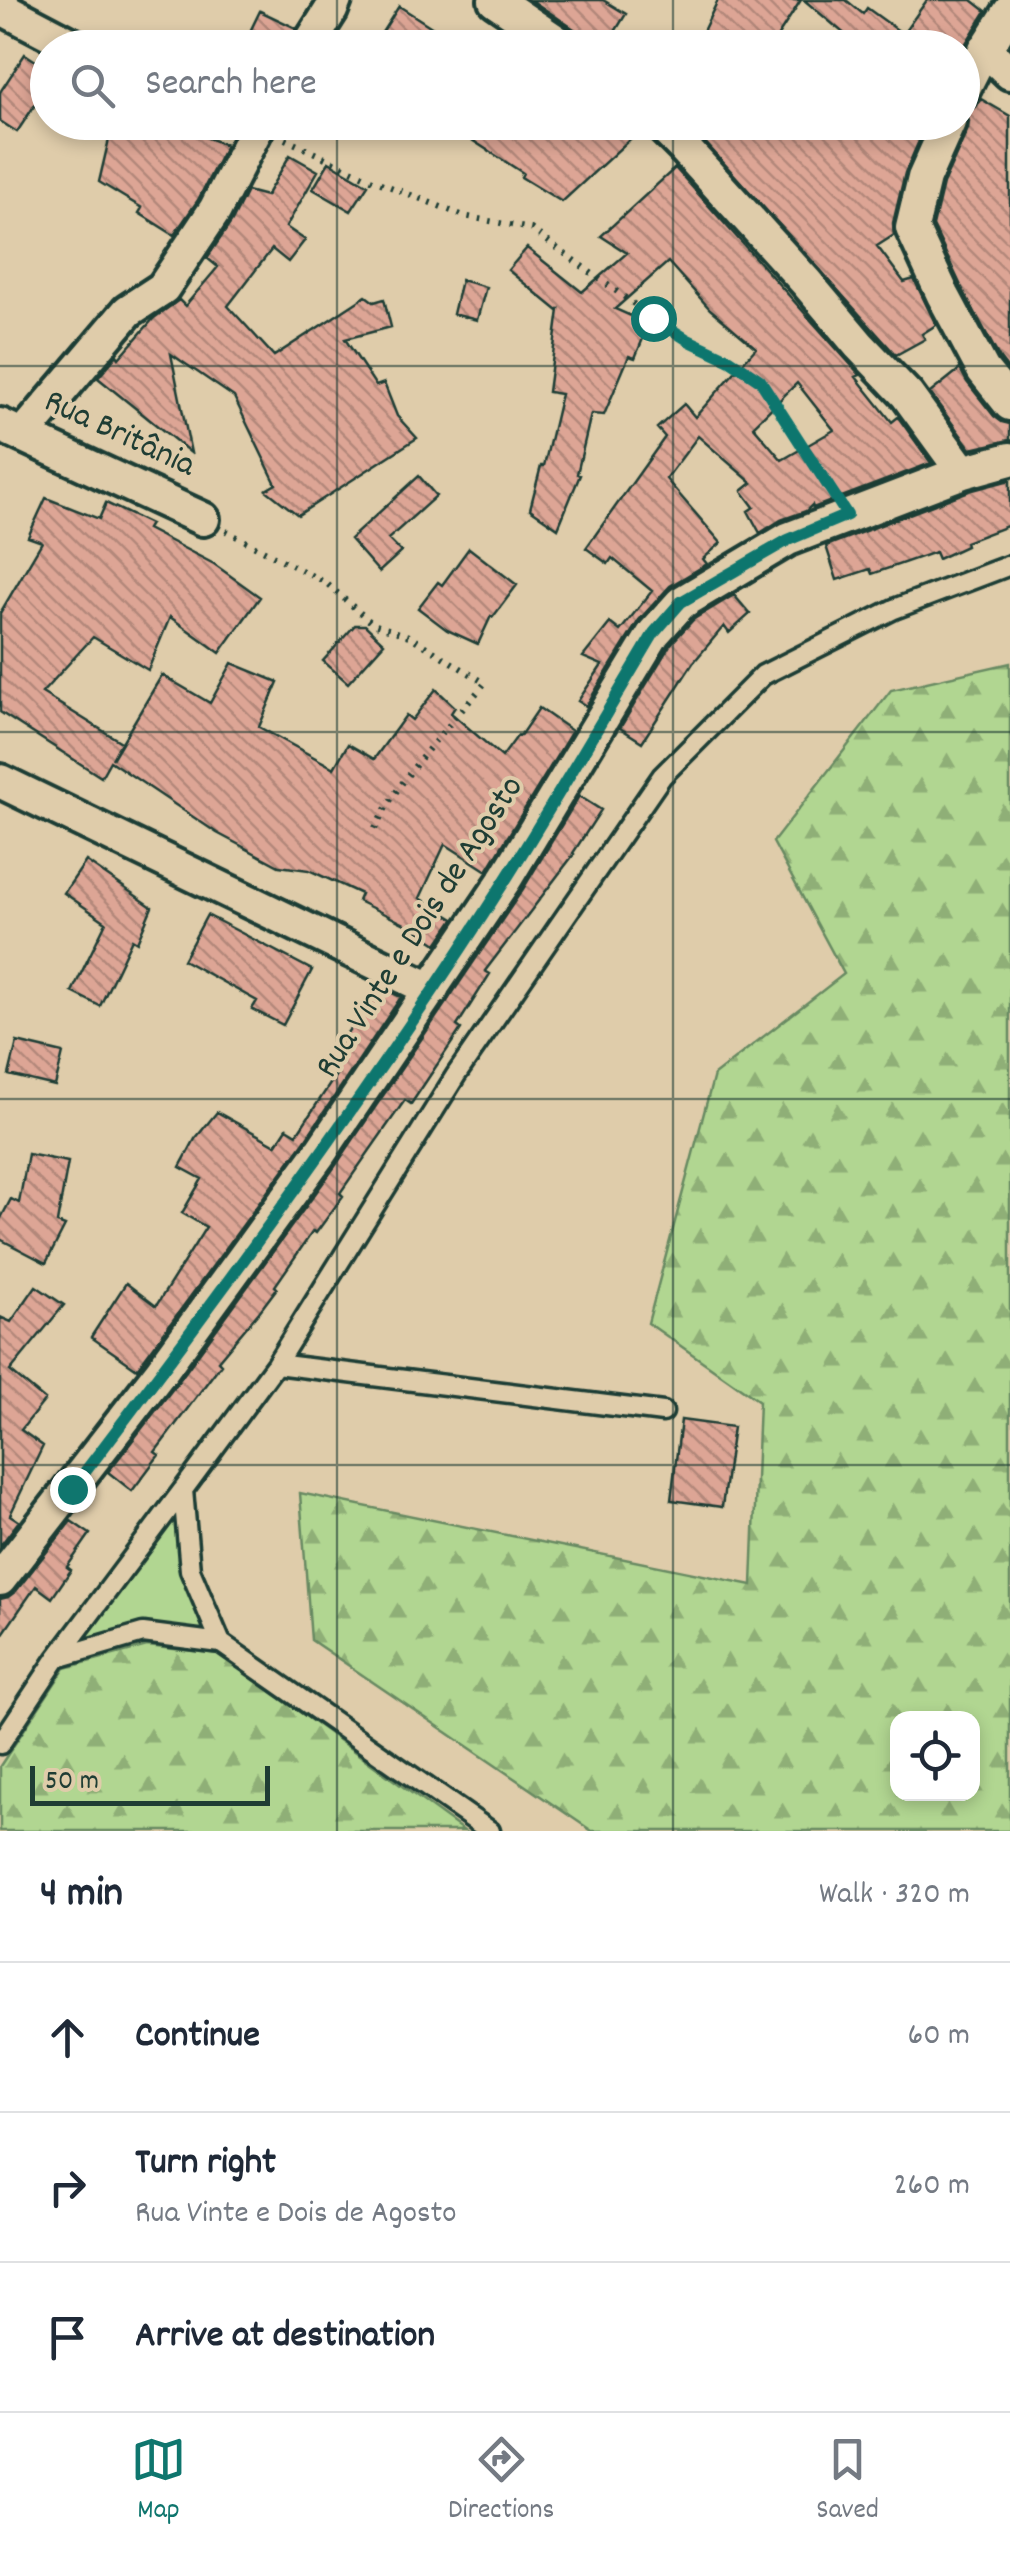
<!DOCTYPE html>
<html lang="en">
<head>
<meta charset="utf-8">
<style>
  :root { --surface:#fff; --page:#f2f2f3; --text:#1f2937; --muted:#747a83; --line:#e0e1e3; --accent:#0f766e }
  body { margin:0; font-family:Dekko,sans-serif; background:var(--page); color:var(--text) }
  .controls { position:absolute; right:30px; bottom:30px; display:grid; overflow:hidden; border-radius:20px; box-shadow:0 5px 15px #0003 }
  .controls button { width:90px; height:90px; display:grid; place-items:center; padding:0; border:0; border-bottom:2px solid var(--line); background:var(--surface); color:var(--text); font:50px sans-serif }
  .scale { position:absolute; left:30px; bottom:25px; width:240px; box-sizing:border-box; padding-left:10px; border:5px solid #1f3d34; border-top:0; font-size:28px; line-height:35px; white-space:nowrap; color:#1f3d34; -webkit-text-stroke:8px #dfccaa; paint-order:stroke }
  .stop { position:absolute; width:30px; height:30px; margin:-22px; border:8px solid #0f766e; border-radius:50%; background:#fff }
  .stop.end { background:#0f766e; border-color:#fff; box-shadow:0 2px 10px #0008 }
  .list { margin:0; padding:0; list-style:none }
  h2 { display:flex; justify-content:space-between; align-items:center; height:130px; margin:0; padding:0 40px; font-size:42px }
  h2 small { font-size:32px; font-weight:400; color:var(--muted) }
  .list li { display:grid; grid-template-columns:65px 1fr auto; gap:30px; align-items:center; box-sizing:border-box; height:150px; padding:0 40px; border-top:2px solid var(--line) }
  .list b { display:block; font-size:38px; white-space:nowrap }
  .list p { margin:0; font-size:32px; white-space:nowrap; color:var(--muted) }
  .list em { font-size:32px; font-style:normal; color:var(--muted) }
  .icon { flex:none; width:55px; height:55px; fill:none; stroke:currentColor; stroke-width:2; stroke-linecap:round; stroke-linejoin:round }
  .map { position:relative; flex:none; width:1010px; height:1831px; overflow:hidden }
  .search { position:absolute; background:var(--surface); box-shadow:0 5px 15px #0003; left:30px; right:30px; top:30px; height:110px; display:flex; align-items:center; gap:25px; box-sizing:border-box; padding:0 35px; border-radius:55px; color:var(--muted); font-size:38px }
  .sheet { height:580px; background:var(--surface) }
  nav { display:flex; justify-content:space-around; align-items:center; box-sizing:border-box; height:140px; border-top:2px solid var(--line); background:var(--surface); font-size:28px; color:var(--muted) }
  nav a { display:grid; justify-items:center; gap:5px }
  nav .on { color:var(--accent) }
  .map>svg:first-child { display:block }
  .grass { fill:#b1d691; stroke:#688a62; stroke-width:2.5 }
  .forest { fill:url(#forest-firs); stroke:#688a62; stroke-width:2.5; fill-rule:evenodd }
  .building { fill:url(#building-back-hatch); stroke:#1f3d34; stroke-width:2.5; fill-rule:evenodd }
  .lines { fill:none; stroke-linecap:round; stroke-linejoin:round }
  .service-casing { stroke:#1f3d34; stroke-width:25 }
  .minor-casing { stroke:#1f3d34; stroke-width:40 }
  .path { stroke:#1f3d34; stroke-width:6; stroke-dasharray:2.5 8; stroke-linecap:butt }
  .service { stroke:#dfccaa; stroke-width:18 }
  .minor { stroke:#dfccaa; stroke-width:32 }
  .route { stroke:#0f766e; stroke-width:12 }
  .grid { fill:none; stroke:#1f3d34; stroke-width:2.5; stroke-opacity:0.55 }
  .labels { text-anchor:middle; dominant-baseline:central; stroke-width:8; stroke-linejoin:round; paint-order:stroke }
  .street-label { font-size:35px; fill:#1f3d34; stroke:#dfccaa }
</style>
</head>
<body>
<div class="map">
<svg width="1010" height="1831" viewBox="0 0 1010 1831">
  <defs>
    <pattern id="forest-firs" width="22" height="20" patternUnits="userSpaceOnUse" patternTransform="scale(2.5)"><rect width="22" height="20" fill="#b1d691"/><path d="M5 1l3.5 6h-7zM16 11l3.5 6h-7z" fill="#8faf77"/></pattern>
    <pattern id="building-back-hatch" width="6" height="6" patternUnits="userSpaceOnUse" patternTransform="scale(2.5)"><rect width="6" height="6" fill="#dda595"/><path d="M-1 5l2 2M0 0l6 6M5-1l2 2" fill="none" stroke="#b3887a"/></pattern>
  </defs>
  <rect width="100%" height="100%" fill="#dfccaa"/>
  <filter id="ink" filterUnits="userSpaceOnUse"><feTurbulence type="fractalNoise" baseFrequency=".01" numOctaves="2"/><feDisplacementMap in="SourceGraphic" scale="20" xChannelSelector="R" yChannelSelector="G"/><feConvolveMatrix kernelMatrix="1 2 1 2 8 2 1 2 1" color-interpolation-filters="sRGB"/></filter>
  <g filter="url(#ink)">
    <path class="grass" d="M178,1511l4,62 28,63 -136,11z"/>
    <path class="forest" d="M1010,663v1168h-418l-281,-191 -11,-147 452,92 7,-184 -111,-78 66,-248 130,-101 -71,-132 118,-152zM898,1718h74v76h-74z
      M147,1646l73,8 244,177h-464v-65l65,-98z"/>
    <path class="building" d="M531,0h72l23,14 -21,34h-19l-3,-10 -6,-7z
      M718,0h83l-31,48h-75z
      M804,0h42l17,14 4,-6 36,26 24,-34h45l14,11 -23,37h-123l7,-12z
      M399,6l65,42h-92z
      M260,11l36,17 -9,20h-45z
      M25,54l23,15v16l-31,47 -17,-11v-29z
      M981,99l29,17v256l-10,-13 -39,-73 -28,-60 10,-42 25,-55 1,-8 -3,-10 8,-3z
      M113,122h54l59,23 -28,55 -24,35 -35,-22 3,-5 -43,-26z
      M444,122h195l1,8 -78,72 -41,-25 2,-4z
      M703,122h191l25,19 -14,32 -12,50 1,12 -17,11 27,36 10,-3 22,46 -14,9 3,5 -29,16 -201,-224z
      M290,155l28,16 -32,56 19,13 -17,22 -16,-13 -44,57 46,50 92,-60 8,6 10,-3 7,28 -46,12 31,47 8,-3 13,33 20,22 -119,77 -32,-25 10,-6 -42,-87 -63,-43 20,99 -93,-75 19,-23 2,3 35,-40 25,-18 6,6 33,-39 -11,-9 25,-37 15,-30 19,5z
      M329,162l39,23 -17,26 -38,-22z
      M675,168l185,207 -4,2 36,45 6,-5 33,46 -118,45 -1,-3 -6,6 -25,9 -21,13 -12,-22 6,-4 -12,-16 10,-8 -54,-47 -32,43 55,64 -18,16 4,5 -37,22 -31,34 -53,86 -8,-5 24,-36 -19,-8 27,-34 10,8 32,-40 -40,-33 -4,6 -22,-16 79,-111 -8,-9 27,-24 11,13 61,-69 -46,-39 -42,-47 -53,47 34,15 -14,34 -6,-2 -25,59 -13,-1 -14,60 3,1 -22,53 -28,-19 11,-43h3l17,-72 -13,-2 11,-82 -1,1 -50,-41 19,-22 55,44 45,-39 -26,-17zM797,383l37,47 -52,30 -29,-34z
      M461,280l25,7 -9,33 -24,-6z
      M960,369l7,13 27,34 8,6 8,2v16l-39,9 -41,-56z
      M419,476l17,20 -48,43 13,13 -22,20 -29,-33z
      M1010,480v45l-45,17 1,4 -28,13 -3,-7 -63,22 -2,-5 -33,11 -11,-34 143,-55z
      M46,498l53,21 7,-16 44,21 -3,5 67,35 46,33 -40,56 -50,-36 -22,53 -55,-33 -51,56 79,49 -9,17 50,-84 48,28 22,-40 46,19 -19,45 75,41 14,-24 26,15 32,-44 6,5 24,-31 19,18 -4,6 51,44 16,-22 2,1 19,-28 33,23 -85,140 -42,-27 -25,54 34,21 -17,25 -26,-17 -53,-26 3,-7 -52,-24 -30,-4 -62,-33 -107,-72 -9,16 -101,-65v-99l42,-71 -14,-5z
      M469,548l48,37 -24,32 -2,-1 -13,28 -31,-14 -29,-22 20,-26 4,3z
      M734,595l16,19 -21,19 -5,-7 -31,37 -51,79 -22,-14 50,-83 24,-26z
      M355,625h10l19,18 -36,40 -25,-22z
      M579,796l22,14 -28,43 1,1 -89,117 5,3 -33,52 4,3 -50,75 -6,-4 -65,93 3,3 -27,37 -3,-2 -38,55 2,2 -18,24 -41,49 3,3 -66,88 4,3 -27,36 -24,-19 70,-90 158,-217 187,-276z
      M86,861l66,46 -15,35 -5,-3 -32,67 -28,-14 34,-70 -42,-29z
      M207,915l105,55 -29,55 -31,-16 5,-8 -74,-41z
      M378,986l23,11 -97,145 -167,227 -46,-32 35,-54 30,23 50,-79 -24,-14 20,-34 -22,-12 15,-28 22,-27 59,33 11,-17 10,6 41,-62 -12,-7z
      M17,1042l46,11 -8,33 -46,-11z
      M28,1154l40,8 -11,61 8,3 -19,37 -46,-24v-19l11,-21 8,4z
      M36,1286l28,19 -54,66 35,29 -24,30 22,16 -33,69 9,6 -19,25v-229l11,5z
      M681,1420l52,7 -11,80 -51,-7z
      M71,1521l19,13 -23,33 4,3 -19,28 -16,-12 -36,52v-39l8,-2 8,-6z"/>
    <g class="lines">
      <defs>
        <path id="service" d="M276,1364l387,48
          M183,1490l93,-126 180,-289 206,-299 101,-101 131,-66 116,-44
          M57,1658l126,-168 7,80 31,73 269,188
          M0,1744l57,-86 86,-25 78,10"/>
        <path id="minor" d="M495,0l71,48
          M0,7l78,41
          M307,48l24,-38 4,-10
          M985,49l25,24
          M962,92l12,-24 36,-57
          M658,122l26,26 122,134 53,63 48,50 56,77
          M949,122l-25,56 -12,50 31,67 40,75 27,34
          M0,425l203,94
          M23,435l105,-124 35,-23 52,-78 45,-88
          M0,781l432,209
          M0,1579l162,-209 158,-217 186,-275 148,-245 27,-30 107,-64 175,-67 47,-13"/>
      </defs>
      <use href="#service" class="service-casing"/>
      <use href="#minor" class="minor-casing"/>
      <path class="path" d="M285,139l83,39 96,38 67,13 122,89 35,22 42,20 30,20 70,109
        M226,531l100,52 47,41 36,12 76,47c-37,45 -92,100 -113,153"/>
      <use href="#service" class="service"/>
      <use href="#minor" class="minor"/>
    </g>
  </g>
  <g class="lines" filter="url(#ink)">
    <path class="route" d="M72,1489c151,-198 300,-400 434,-610 51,-81 99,-164 148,-246l27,-31 107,-62 59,-25 -87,-135 -30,-20 -42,-20 -35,-22"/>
  </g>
  <path class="grid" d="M337,0v48M673,0v48M337,122v1709M673,122v1709M0,366h1010M0,732h1010M0,1099h1010M0,1465h1010"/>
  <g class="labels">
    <g class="street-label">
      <text transform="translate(119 435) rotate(25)">Rua Britânia</text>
      <text transform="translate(421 928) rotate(-57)">Rua Vinte e Dois de Agosto</text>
    </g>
  </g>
</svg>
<div class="controls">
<button><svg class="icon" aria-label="locate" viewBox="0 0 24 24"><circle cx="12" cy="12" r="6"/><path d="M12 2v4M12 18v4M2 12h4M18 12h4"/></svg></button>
</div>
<div class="scale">50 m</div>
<div class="stop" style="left:653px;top:318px"></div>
<div class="stop end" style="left:72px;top:1489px"></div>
<div class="search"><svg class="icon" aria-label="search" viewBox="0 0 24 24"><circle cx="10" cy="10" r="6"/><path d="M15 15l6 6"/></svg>Search here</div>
</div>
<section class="sheet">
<h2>4 min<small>Walk · 320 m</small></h2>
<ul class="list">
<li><svg class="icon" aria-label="ahead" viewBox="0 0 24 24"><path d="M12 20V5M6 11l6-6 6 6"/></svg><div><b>Continue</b></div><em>60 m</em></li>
<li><svg class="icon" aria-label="right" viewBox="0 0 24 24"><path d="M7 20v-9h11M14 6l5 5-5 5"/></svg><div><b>Turn right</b><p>Rua Vinte e Dois de Agosto</p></div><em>260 m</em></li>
<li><svg class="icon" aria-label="arrive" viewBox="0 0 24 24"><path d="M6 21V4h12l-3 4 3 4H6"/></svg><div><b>Arrive at destination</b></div></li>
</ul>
</section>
<nav>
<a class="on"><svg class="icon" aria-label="map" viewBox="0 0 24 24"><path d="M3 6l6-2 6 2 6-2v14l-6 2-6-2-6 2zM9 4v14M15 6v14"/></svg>Map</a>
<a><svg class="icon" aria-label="directions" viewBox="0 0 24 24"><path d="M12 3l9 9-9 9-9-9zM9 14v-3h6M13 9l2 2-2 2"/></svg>Directions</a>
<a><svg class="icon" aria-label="saved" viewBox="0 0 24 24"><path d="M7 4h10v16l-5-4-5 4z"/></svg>Saved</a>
</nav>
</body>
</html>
